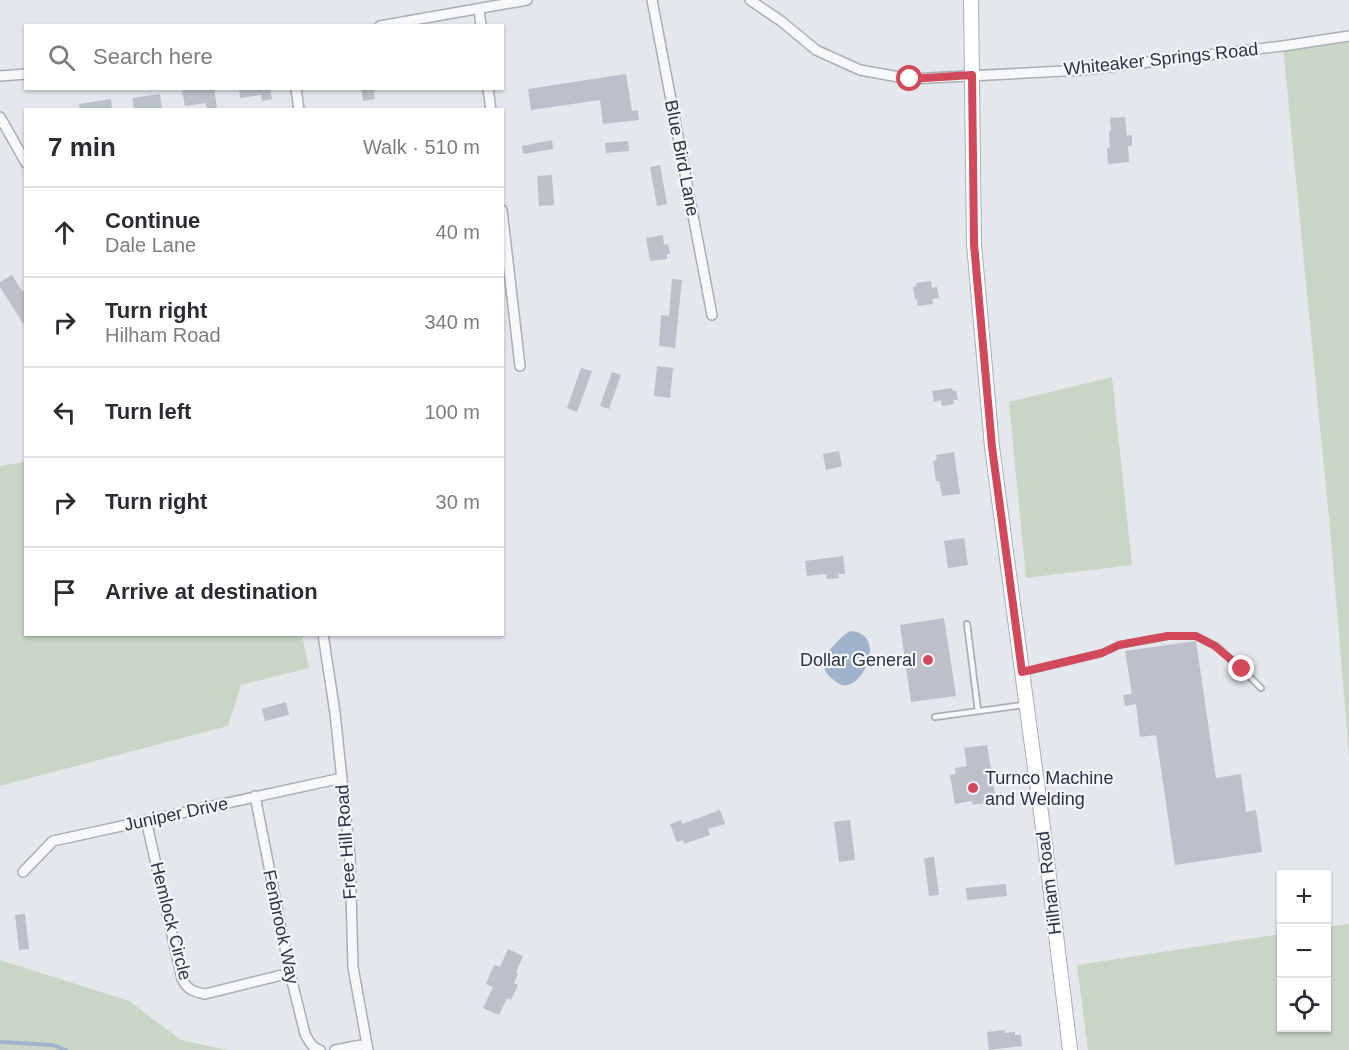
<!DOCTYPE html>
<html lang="en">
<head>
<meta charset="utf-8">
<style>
  :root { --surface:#fff; --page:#f2f2f3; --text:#2b2b33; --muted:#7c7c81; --line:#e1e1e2 }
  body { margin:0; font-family:Arial,sans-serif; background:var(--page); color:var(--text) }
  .controls { position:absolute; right:18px; bottom:18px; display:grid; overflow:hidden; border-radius:0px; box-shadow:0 2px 4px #0004 }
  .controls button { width:54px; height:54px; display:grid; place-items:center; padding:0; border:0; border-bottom:2px solid var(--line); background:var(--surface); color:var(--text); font:30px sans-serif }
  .stop { position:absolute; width:18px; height:18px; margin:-14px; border:4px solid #d1495b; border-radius:50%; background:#fff }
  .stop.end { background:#d1495b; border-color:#fff; box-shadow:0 2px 6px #0008 }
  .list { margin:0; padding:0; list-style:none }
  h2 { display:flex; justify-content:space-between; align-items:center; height:78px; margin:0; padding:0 24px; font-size:26px }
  h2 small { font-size:20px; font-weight:400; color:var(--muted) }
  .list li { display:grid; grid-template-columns:39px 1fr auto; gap:18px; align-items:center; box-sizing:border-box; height:90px; padding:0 24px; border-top:2px solid var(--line) }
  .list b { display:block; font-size:22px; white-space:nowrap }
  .list p { margin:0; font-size:20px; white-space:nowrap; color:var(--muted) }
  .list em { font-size:20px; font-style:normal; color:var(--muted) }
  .icon { flex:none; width:33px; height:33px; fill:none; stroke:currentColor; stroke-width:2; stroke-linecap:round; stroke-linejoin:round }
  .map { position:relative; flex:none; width:1349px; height:1050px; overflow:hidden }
  .search { position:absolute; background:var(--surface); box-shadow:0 2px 4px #0004; left:24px; top:24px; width:480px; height:66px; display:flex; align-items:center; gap:15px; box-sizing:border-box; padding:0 21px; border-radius:0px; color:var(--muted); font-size:22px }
  .panel { position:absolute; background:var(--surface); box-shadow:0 2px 4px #0004; left:24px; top:108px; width:480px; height:528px; border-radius:0px }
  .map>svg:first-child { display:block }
  .green { fill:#c9d6c5 }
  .water { fill:#9fb4cc }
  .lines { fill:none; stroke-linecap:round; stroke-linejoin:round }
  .stream { stroke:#9fb4cc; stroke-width:4 }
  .building { fill:#bbc0ca }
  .service-casing { stroke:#a9aeb7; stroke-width:8 }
  .minor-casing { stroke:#a9aeb7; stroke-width:12 }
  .secondary-casing { stroke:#a9aeb7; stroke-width:16 }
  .service { stroke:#f7f8fa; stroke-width:4.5 }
  .minor { stroke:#f7f8fa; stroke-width:9 }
  .secondary { stroke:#fff; stroke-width:14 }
  .route { stroke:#d1495b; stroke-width:8 }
  .poi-dot { fill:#d1495b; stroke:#f4f6f9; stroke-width:2 }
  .labels { text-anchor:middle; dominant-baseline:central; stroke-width:4.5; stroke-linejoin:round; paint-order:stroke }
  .street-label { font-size:18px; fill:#2b3445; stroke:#f4f6f9 }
  .poi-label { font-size:18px; fill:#2b3445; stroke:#f4f6f9; text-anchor:end }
</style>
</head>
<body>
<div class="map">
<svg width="1349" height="1050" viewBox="0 0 1349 1050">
  <rect width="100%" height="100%" fill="#e4e7ec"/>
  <path class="green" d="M1349,36v720l-17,-206 -49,-504z
    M1112,377l20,188 -106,13 -17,-176z
    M25,462l1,172 276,1 7,33 -68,17 -13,41 -228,60v-320z
    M1349,924v126h-261l-11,-85 204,-31 1,94h44l1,-101z
    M0,960l129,41 52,39 46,10h-227z"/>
  <path class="water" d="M851,631c39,3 9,67 -13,52 -21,-14 -17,-25 -1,-41 5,-5 7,-8 14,-11z"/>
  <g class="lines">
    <path class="stream" d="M0,1042l53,3 13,5"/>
  </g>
  <path class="building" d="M626,74l6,37 6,-1 1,10 -36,4 -3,-24 -69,10 -3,-21z
    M196,88h18l3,20 -10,2 -1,-7 -21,3 -3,-15z
    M239,88h31l2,11 -10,2 -1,-6 -21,3z
    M361,88h13l1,11 -12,2z
    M160,94l2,16h-28l-2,-12z
    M111,99l1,11h-32l-1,-6z
    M1125,117l2,19 5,-1v11h-4l1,16 -21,2 -1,-16h3l-1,-17 2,-1 -1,-12z
    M552,140l1,9 -30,5 -1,-8z
    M628,141l1,10 -23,2 -1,-10z
    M660,165l7,39 -10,2 -7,-39z
    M552,175l2,30 -15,1 -2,-30z
    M663,235l1,10 4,-1 2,10h-3v5l-17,2 -4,-23z
    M12,275l10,16 4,-2v39l-26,-41v-5z
    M672,279l10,1 -7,68 -16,-2 2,-31 8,1z
    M931,281l1,7 5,-1 2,11 -7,1 1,5 -15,2 -1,-7h-2l-2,-12 4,-1 -1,-3z
    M657,366l16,2 -3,30 -16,-2z
    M581,368l11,3 -15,41 -10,-4z
    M612,372l9,3 -12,34 -9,-3z
    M952,388l1,3h3l2,9h-5l1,4 -12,2 -1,-6 -7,2 -2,-11z
    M839,451l3,15 -16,4 -3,-16z
    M954,452l6,42 -18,2 -3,-15h-3l-3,-20 4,-1 -1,-5z
    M964,538l4,27 -20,3 -4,-27z
    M843,556l2,18h-7l1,4 -12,1 -1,-5 -19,2 -2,-15z
    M944,618l12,78 -45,6 -11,-77z
    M1196,641l20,137 25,-4 5,38 10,-2 6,42 -87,13 -19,-130 -16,2 -4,-33 -11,2 -2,-11 9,-1 -7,-43z
    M286,702l3,13 -24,6 -3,-12z
    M987,745l9,56 -23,4 -1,-4 -17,3 -5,-29 6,-1 -1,-6 12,-2 -3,-18z
    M720,810l5,14 -17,5 2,6 -26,9 -1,-4 -6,2 -7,-18 11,-4 1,4z
    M850,820l5,40 -16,2 -5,-40z
    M934,857l5,38 -10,1 -5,-38z
    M1006,884l1,12 -40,4 -1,-12z
    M25,914l4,35 -10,1 -4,-35z
    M508,949l15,7 -7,16 2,2 -4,9 4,2 -7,15 -4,-2 -8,17 -16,-7 10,-21 -7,-3 8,-19 6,2z
    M1005,1030v3l10,-1v3h6l1,11 -33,4 -2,-18z"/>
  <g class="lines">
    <defs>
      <path id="service" d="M967,624l11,87
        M1024,672l78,-19 17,-8 49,-9h27l21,10 26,23 19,19
        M935,717l88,-12"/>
      <path id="minor" d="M652,0l60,315
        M750,0l31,21 35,29 44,20 50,9 173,-9 200,-24 66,-10
        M479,9l2,17
        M380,26l147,-26
        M0,76l26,-2
        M296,88l3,22
        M488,88l3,22
        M0,117l26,46
        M502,210l18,156
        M323,634l12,79 15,143 3,111 15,83
        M255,796l35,177 15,61c4,7 7,14 15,16
        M146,820l36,159c5,10 11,13 23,15l85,-21
        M23,872l30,-31 289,-63
        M335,1050l32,-6"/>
      <path id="secondary" d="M971,0l3,244 18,203 51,381 27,222"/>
    </defs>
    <use href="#service" class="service-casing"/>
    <use href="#minor" class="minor-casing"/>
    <use href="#secondary" class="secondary-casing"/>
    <use href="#service" class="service"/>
    <use href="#minor" class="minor"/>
    <use href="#secondary" class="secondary"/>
  </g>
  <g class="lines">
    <path class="route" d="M910,79l62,-4 2,169 18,203 30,225 80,-19 17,-8 49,-9h28l19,10 27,23"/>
  </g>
  <g class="poi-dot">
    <circle cx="928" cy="660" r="6"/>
    <circle cx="973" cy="788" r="6"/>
  </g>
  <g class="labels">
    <g class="street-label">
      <text transform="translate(1161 59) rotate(-6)">Whiteaker Springs Road</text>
      <text transform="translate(682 158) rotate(79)">Blue Bird Lane</text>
      <text transform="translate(176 814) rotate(-12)">Juniper Drive</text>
      <text transform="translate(346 842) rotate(-94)">Free Hill Road</text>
      <text transform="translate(1049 883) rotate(-97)">Hilham Road</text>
      <text transform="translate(171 921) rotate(76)">Hemlock Circle</text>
      <text transform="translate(281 927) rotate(78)">Fenbrook Way</text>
    </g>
    <g class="poi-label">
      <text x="916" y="660">Dollar General</text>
      <text x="985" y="778" text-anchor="start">Turnco Machine<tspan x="985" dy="21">and Welding</tspan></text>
    </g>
  </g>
</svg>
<div class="controls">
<button>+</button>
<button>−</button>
<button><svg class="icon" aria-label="locate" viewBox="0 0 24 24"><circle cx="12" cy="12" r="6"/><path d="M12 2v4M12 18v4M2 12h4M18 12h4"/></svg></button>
</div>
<div class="stop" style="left:910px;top:79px"></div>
<div class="stop end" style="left:1242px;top:669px"></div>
<div class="search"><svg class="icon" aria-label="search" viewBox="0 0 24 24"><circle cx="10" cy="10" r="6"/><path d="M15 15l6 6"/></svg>Search here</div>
<section class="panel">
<h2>7 min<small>Walk · 510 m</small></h2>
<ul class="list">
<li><svg class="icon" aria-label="ahead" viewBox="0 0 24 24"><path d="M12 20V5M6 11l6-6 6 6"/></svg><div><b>Continue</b><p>Dale Lane</p></div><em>40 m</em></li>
<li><svg class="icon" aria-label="right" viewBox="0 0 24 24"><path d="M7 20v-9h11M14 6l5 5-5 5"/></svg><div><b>Turn right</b><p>Hilham Road</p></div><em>340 m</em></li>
<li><svg class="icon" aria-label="left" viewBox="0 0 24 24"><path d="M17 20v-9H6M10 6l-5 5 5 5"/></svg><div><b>Turn left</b></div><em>100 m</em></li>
<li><svg class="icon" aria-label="right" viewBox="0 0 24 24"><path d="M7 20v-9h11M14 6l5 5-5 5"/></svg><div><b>Turn right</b></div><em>30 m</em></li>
<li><svg class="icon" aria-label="arrive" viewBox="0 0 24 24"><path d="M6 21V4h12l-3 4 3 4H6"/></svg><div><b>Arrive at destination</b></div></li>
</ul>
</section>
</div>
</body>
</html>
